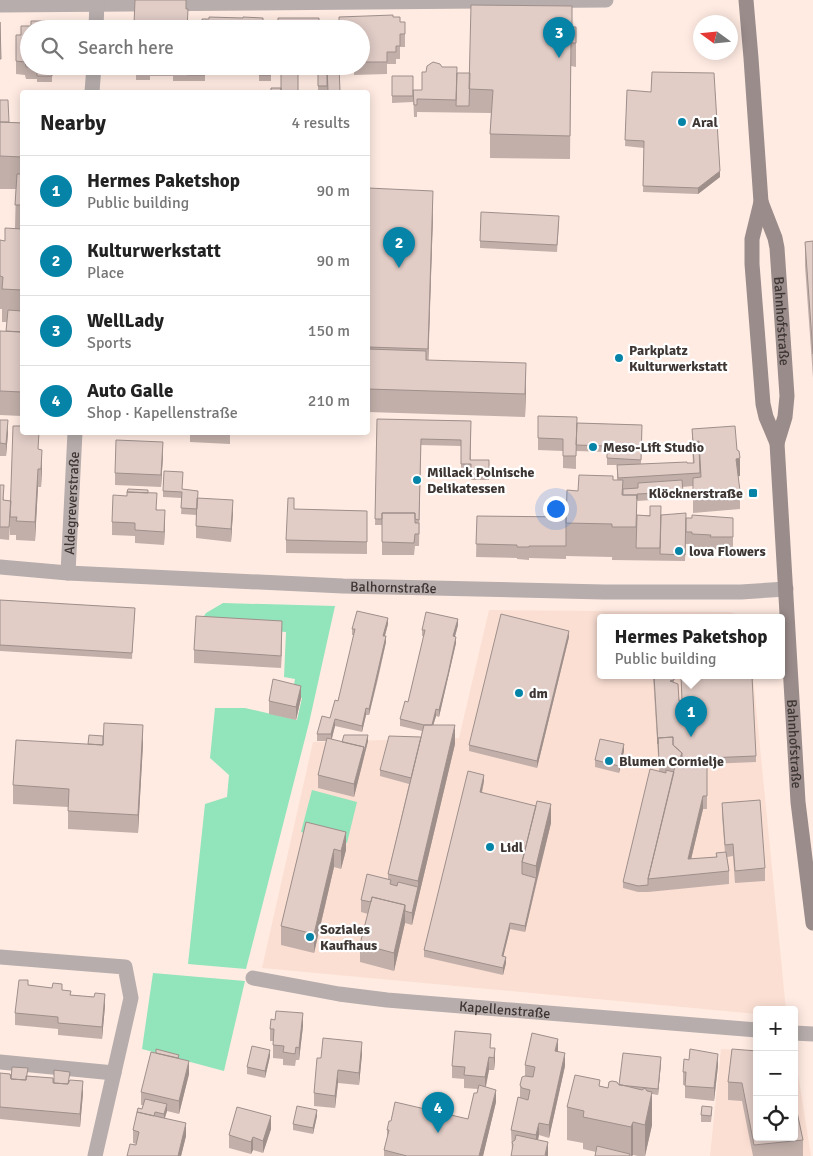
<!DOCTYPE html>
<html lang="en">
<head>
<meta charset="utf-8">
<style>
  :root { --surface:#fff; --page:#f2f2f2; --text:#222; --muted:#767676; --line:#e0e0e0; --accent:#0684a8 }
  body { margin:0; font-family:Signika,sans-serif; background:var(--page); color:var(--text) }
  .controls { position:absolute; right:15px; bottom:15px; display:grid; overflow:hidden; border-radius:5px; box-shadow:0 2px 12px #0003 }
  .controls button { width:45px; height:45px; display:grid; place-items:center; padding:0; border:0; border-bottom:1px solid var(--line); background:var(--surface); color:var(--text); font:25px sans-serif }
  .compass { position:absolute; left:693px; top:15px; width:45px; height:45px; border-radius:50%; background:var(--surface); box-shadow:0 2px 12px #0003; rotate:285deg }
  .you { position:absolute; left:555px; top:508px; width:18px; height:18px; margin:-12px; border:4px solid #fff; border-radius:50%; background:#1a73e8; box-shadow:0 0 0 8px #1a73e833 }
  .badge { display:grid; place-items:center; width:32px; height:32px; border-radius:50%; background:var(--accent); color:#fff; font-size:16px; font-weight:700 }
  .pin { position:absolute; translate:-50% -41px; filter:drop-shadow(0 1px 2px #0008) }
  .pin::after { content:''; position:absolute; top:26px; width:18px; height:15px; background:inherit; clip-path:polygon(0 0,100% 0,50% 100%) }
  .popup { position:absolute; left:597px; top:614px; width:188px; height:65px; box-sizing:border-box; display:grid; place-content:center; border-radius:5px; background:var(--surface); filter:drop-shadow(0 1px 4px #0005); font-size:16px; white-space:nowrap; color:var(--muted) }
  .popup b { font-size:19px; color:var(--text) }
  .popup::after { content:''; position:absolute; left:50%; top:100%; margin-left:-10px; border:10px solid transparent; border-top-color:var(--surface) }
  .list { margin:0; padding:0; list-style:none }
  h2 { display:flex; justify-content:space-between; align-items:center; height:65px; margin:0; padding:0 20px; font-size:21px }
  h2 small { font-size:16px; font-weight:400; color:var(--muted) }
  .list li { display:grid; grid-template-columns:32px 1fr auto; gap:15px; align-items:center; box-sizing:border-box; height:70px; padding:0 20px; border-top:1px solid var(--line) }
  .list b { display:block; font-size:19px; white-space:nowrap }
  .list p { margin:0; font-size:16px; white-space:nowrap; color:var(--muted) }
  .list em { font-size:16px; font-style:normal; color:var(--muted) }
  .icon { flex:none; width:28px; height:28px; fill:none; stroke:currentColor; stroke-width:2; stroke-linecap:round; stroke-linejoin:round }
  .map { position:relative; flex:none; width:813px; height:1156px; overflow:hidden }
  .search { position:absolute; background:var(--surface); box-shadow:0 2px 12px #0003; left:20px; top:20px; width:350px; height:55px; display:flex; align-items:center; gap:12px; box-sizing:border-box; padding:0 18px; border-radius:28px; color:var(--muted); font-size:19px }
  .panel { position:absolute; background:var(--surface); box-shadow:0 2px 12px #0003; left:20px; top:90px; width:350px; height:345px; border-radius:5px }
  .map>svg:first-child { display:block }
  .built { fill:#fbdfd3 }
  .green { fill:#92e4bb }
  .lines { fill:none; stroke-linecap:round; stroke-linejoin:round }
  .street { stroke:#b6adac; stroke-width:15 }
  .secondary { stroke:#9a8c8b; stroke-width:15 }
  .wall { fill:#c2afaa }
  .shaded-wall { fill:#9e8f8b }
  .building { fill:#e1ccc6; stroke:#9e8f8b }
  .poi-dot { fill:#0684a8; stroke:#fff; stroke-width:2 }
  .labels { text-anchor:middle; dominant-baseline:central; stroke-width:4.5; stroke-linejoin:round; paint-order:stroke }
  .poi-label { font-size:14px; font-weight:bold; fill:#3e3633; stroke:#fff; text-anchor:start }
  .street-label { font-size:14px; fill:#3e3633; stroke:#fff }
</style>
</head>
<body>
<div class="map">
<svg width="813" height="1156" viewBox="0 0 813 1156">
  <rect width="100%" height="100%" fill="#ffebe2"/>
  <path class="built" d="M489,610l241,2 13,5 1,1h-143v58h152l33,334h-29v4l-495,-46 51,-226 146,-4z
    M721,1049l36,2v86h37v-73l3,3 14,89h-101z"/>
  <path class="green" d="M223,603l112,3 -26,117 -63,246 -58,-5 17,-160 22,-7 2,-22 -19,-17 5,-50h30l52,12 5,-22 -10,-3 3,-16 -11,-2 2,-45 -88,-7 8,-12z
    M312,790l45,12 -10,41 -46,-11z
    M153,973l92,8 -21,90 -82,-22z"/>
  <g class="lines">
    <g class="street">
      <path d="M0,5l606,-5"/>
      <path d="M96,29l1,-29"/>
      <path d="M92,92l2,-26"/>
      <path id="s1" d="M0,567l68,6 275,13 261,6h137l45,-3"/>
      <path id="s2" d="M68,573l7,-141"/>
      <path d="M0,957l125,10 6,31 -36,158"/>
      <path id="s3" d="M253,978l86,16 48,6 370,30"/>
      <path d="M794,1033l19,1"/>
      <path d="M0,1062l114,11"/>
    </g>
    <g class="secondary">
      <path id="s4" d="M746,0l5,58 10,144 -9,37v25l11,140 3,13 11,26 21,359 15,121"/>
      <path id="s5" d="M761,202l14,36 2,10 10,148 -2,21 -8,26"/>
    </g>
  </g>
  <path class="wall" d="M393,17l7,5h5v25h-5v12h-4v5h-9v10l-33,1v-9h7v-37l-22,-4z
    M572,27h4v40l-5,-1 -1,93 -80,-1v-24l1,-21 -74,-1v5h-3l-1,-27h9l4,-18 16,-5 15,6h13z
    M16,35l13,31h34v7h-11v9h-15v-5v2h-11l-1,-4 -9,-1z
    M136,66h69v15h-32v-5h-23v4h-14z
    M222,66h26v4h-15v-3h-11z
    M259,66h12v15h-12z
    M306,66h11v1h-11z
    M318,66l22,26h-22z
    M392,76h21v26l-21,1z
    M627,90l93,87 -22,17 -55,-2 1,-44 -19,-2z
    M0,100l9,22 13,1v293l-22,-1v-84h6l1,-9h-5v-13h-2v-69l5,1 10,-13 1,-39h-16z
    M368,188l65,27 -5,145 98,27 -1,30 -157,-5z
    M559,222l-2,30 -77,-4v-7z
    M813,241v137l-8,-112v-24z
    M538,416l39,7 65,2 -1,39 52,-1 -1,-16v-18l48,47h-2l2,15v18l-47,4v-27l-11,1 1,11 -46,3v14h24l25,3h47v32l-23,-1v-2h-18v-3h-6v-2l-1,19 -73,-1v-3l-46,-1v-2v5l-37,-1v2l-12,-1v-1l-41,-1 1,-41 89,1 12,-26 35,-11h4v-15h4h-14v-13l-31,-1v18l-13,-1v-17l-25,-1z
    M377,419l94,2v39h18v20h-18v-10h-10v-24l-40,-1 -2,101h-4l-1,9h-32v-30h-7z
    M0,420l8,13 -2,23h-6z
    M190,432h40v12l-40,-2z
    M39,449l3,19 -1,19h-3l-3,54 -19,-1v-5h-6v-10l-1,15 -9,-1v-54l4,15 7,1z
    M163,455l-2,32 -46,-2v-12z
    M183,490l15,8 35,14 -2,30 -35,-4v-23l-15,-1 1,-16 -19,-1v-6z
    M148,493l9,17 8,13 -1,22 -29,-2v-7l-23,-1v-13l15,-26z
    M294,509l73,2v43l-81,-1v-13z
    M0,600l135,8 -3,51 -132,-8z
    M388,624l-3,12 1,6 -8,37 -9,36h-3l-4,17 -27,-6 -3,13 10,3 26,-1 -14,56 -36,-9v-13l9,-34h-10v-7l13,-16 8,-17 16,-66h-2v-6z
    M458,625l-3,12 1,6 -17,74 -3,-1 -3,9 22,19 -43,181 -7,-2 -11,48 -34,-9v-18l8,-30 -7,-2v-12l27,-20v-6l21,-90 -29,-8v-6l41,-33 1,-6 -22,-5v-7l8,-17 16,-66h-2v-6z
    M282,633l-1,35 -87,-5v-13z
    M569,637l-32,131 -68,-17v-6z
    M653,676h21v6l5,19 77,55v6l-49,2v45h-4l-12,50 25,-2v-4h9l-3,-38v-12l43,65v13l-30,2 -2,-27 -6,1 2,14v13l-81,8h-10l-15,-4v-6l36,-111z
    M301,698l-5,22 -27,-6v-13z
    M88,744h55l-5,89 -70,-4v-22l-55,-3v-19z
    M624,751l-5,22 -24,-6v-7z
    M484,781l-2,12 69,30 -26,109 -15,-3 -7,27 3,7 -3,12 -79,-18v-7z
    M306,822l40,28 -5,19 -7,-2 -20,86 -33,-8v-19z
    M28,985l34,5 9,5 23,2 11,9 -3,33 -44,-4v-6l-43,-4v-12z
    M303,1026l-4,34h-3l-1,6 -12,-1v-6l-10,-1v-17h-3v-12z
    M491,1048l4,12 -1,10h-5l-3,17 10,15 -13,54h-99v-6l3,-12v-8l4,-9 77,-2 10,-30 -14,-1v-9l-12,-1v-12z
    M732,1049l71,91v16h-50l-11,-55 -14,-1v-18z
    M558,1052l7,14 -16,72 -10,-3 -1,5 -26,12 -1,-22 9,-32v-13l5,-9v-11z
    M362,1054l-3,31 -21,-2 -3,25 -21,-2v-13l7,-35z
    M270,1056l-5,22 -18,-4v-7z
    M179,1059l10,15 -10,40 -12,-3 -2,7 21,18 -5,20h-54l9,-11v-1l-3,-1v-13l10,-25h-2v-13z
    M661,1063l-3,32 -6,-1v31l-7,31h-7l-5,-1 -1,1h-37l1,-4 -13,-3v-6l-16,-3v-33l33,-21 8,2 10,-4 1,1z
    M718,1066l-4,35 -29,-3v-13h-2v-13z
    M0,1073l70,7 13,13 -3,34 -80,-8z
    M712,1113l-1,9h-10v-7z
    M317,1116l-4,18 -20,-4v-6z
    M271,1129l-8,24 -10,-3 -2,4 -22,-6v-13z"/>
  <path class="shaded-wall" d="M720,171v6l-22,17v-6z
    M433,191v24l-5,157v-23z
    M526,363v24l-1,30v-23z
    M8,420v13l-2,23v-12z
    M163,442v13l-2,32v-12z
    M42,450v18l-1,19v-18z
    M740,458v18l-4,1v-18z
    M38,469v18l-3,54v-19z
    M233,500v12l-2,30v-13z
    M165,510v13l-1,22v-13z
    M388,618v6l-5,18v-6z
    M458,619v6l-5,18v-7z
    M282,621v12l-1,35v-12z
    M569,631v6l-32,131v-7z
    M386,636v6l-17,73v-6z
    M456,637v6l-17,74v-7z
    M301,686v12l-5,22v-13z
    M366,708v7l-4,17v-6z
    M436,709v7l-5,17v-6z
    M335,719v7l-4,15v-7z
    M143,725v19l-5,89v-18z
    M455,725v19l-43,181v-12l6,-26v-6z
    M368,735v6l-14,56v-13l10,-37z
    M624,744v7l-5,22v-7z
    M682,753v12l-5,12v-12z
    M484,775v6l-4,18v-7z
    M703,796v13l-15,63v-13z
    M551,804v19l-15,61v-18z
    M346,832v18l-5,19v-18z
    M334,849v18l-20,86v-19z
    M536,878v6l-11,48v-6z
    M405,905v18l-11,48v-18z
    M510,923v6l-8,33v-6z
    M506,957v6l-3,12v-7z
    M105,994v12l-3,33v-12z
    M303,1013v13l-4,34v-12z
    M558,1039v12l-3,13v-13z
    M362,1042v12l-3,31v-12z
    M495,1048v12l-1,10v-12z
    M270,1050v6l-5,22v-7z
    M565,1053v13l-16,72v-13z
    M718,1054v12l-4,35v-13z
    M489,1057v13l-4,19v-12z
    M661,1057v6l-3,32v-6z
    M189,1061v13l-10,40v-13z
    M338,1070v13l-3,25v-12z
    M83,1081v12l-3,34v-13z
    M496,1090v12l-13,54h-4z
    M652,1092v33l-7,31v-31z
    M167,1104v7l-3,9v-6z
    M317,1110v6l-4,18v-6z
    M271,1116v13l-8,24v-12z
    M633,1122v33l-1,1h-1v-29z
    M186,1123v13l-5,20h-3z
    M539,1123v12l-3,13v-13z
    M253,1137v13l-2,4v-12z
    M548,1142v14h-3z"/>
  <path class="building" d="M135,0h51v9h2l-1,20h-51v-5h-2z
    M471,5l101,1v21h4v16h-5l-1,93 -80,-2 3,-44 -24,-1z
    M393,15v2h7v5h5v12h-5v12h-4v6h-9v10h-26v-33h-27v-4h5v-8z
    M209,17l34,1v-1l20,1v11h-61v-10h7z
    M278,18h41v11h-41z
    M31,21h15l1,5 9,-1 6,2 1,2h-34v37h8v1h-11l-1,-5 -9,-1v-26h5v-9h10z
    M0,22l1,37h-1z
    M433,62l7,2 2,3h15l-1,33 -39,-1v6h-3l-1,-15h9v-18h4l1,-6z
    M187,66h18v9h-18z
    M259,66h12v9h-12z
    M281,66h17v26h-17z
    M318,66h9v20h-9z
    M327,66h12l1,26h-12z
    M39,67h13v9h-15v-8z
    M652,72l62,1 6,98 -22,17 -55,-2 1,-45 -19,-1 2,-50 24,2z
    M457,73h13l-1,33h-13z
    M392,76h21v20h-21z
    M271,88h10v4h-10z
    M0,100h8l1,22h-9z
    M0,122l22,1v34l-22,-1z
    M17,174h5v31h-7z
    M368,188l65,3 -5,158 -60,-2z
    M481,212l78,4 -2,29 -77,-4z
    M5,228l17,1v61l-20,-1 1,-12 -3,-1v-36l5,1z
    M813,241v113l-8,-112z
    M8,310l14,1v21l-16,-1z
    M0,331l22,1v60l-22,-1z
    M368,349l58,2v9l100,3 -1,31 -157,-5z
    M538,416l39,1 -1,39h-13v-17l-25,-1z
    M377,419l94,2 -1,39h19v14h-18v-10h-10v-24l-40,-1 -2,81 -4,-1v-6h-33v6h-7z
    M0,420h8l-2,24 -6,-1z
    M577,423l65,2 -1,35 -34,-2v-12l-31,-1z
    M13,426h9v6h17l-1,17 4,1 -1,19h-3l-3,53 -19,-1 1,-4h-7z
    M735,426l2,24 2,1 1,7 -4,1 4,32 -47,3v-16l8,-1 -2,-36 -6,1 -1,-13z
    M116,440l47,2 -2,33 -46,-2z
    M693,447h6l1,26 -82,5 -1,-13 70,-3v1h7z
    M164,471l19,1 -1,17 16,2 -1,18 -16,-1 1,-16 -19,-1z
    M579,475l34,1v4h10l-1,15h15l-1,32h-24v-3l-46,-1 1,-33 11,1z
    M682,480l1,12 -46,2v5v-4h-14v-6l15,-1v-5z
    M0,485h4l-1,15 8,1 -2,26h-9z
    M128,489l20,1v3l-21,-1z
    M127,492l30,1 -1,17h9l-1,22 -29,-2v-7l-23,-1 1,-27 14,1z
    M197,498l36,2 -2,29 -35,-3z
    M288,498h6v11l73,2v31l-81,-2z
    M650,506h11l-1,42h-24l1,-33 13,1z
    M382,513h33v10h4v11h-4l-1,9 -32,-1z
    M686,513l-1,42 -25,-1 1,-39z
    M692,515l41,3v19h-23l1,-2 -19,-1v-2h-6v-14h6z
    M477,516l89,1v29h-37v1h-12v-2l-41,-1z
    M0,600l135,8 -3,45 -132,-8z
    M357,611l31,7 -5,18h3l-17,73 -3,-1 -4,18 -27,-7 -4,15h-14l5,-18 8,2 5,-18 3,1 17,-72h-3z
    M426,612l32,7 -5,17 3,1 -8,37 -9,36 -3,-1 -4,16h-8l-24,-6 5,-18 3,1 17,-72h-3z
    M501,614l68,17 -32,130 -68,-16z
    M196,616l86,5 -1,35 -87,-6z
    M654,676h20v4l-4,1 8,3 1,17 3,-1 -1,-24h71l4,80 -74,3v-6l-9,-8v-8l-15,1v6z
    M273,679l28,7 -5,21 -27,-6z
    M104,723l39,2 -5,90 -70,-4 1,-22 -56,-4 3,-45 87,5z
    M424,725h31l-37,156 -30,-7z
    M89,735l14,1v9l-15,-1z
    M344,735h24l-4,18v-6l-22,-5z
    M389,736l32,1 -10,41 -31,-8z
    M673,737v8l9,8 -5,12 -18,-3 -1,-24z
    M327,738l37,9 -10,37 -36,-9z
    M600,739l24,5 -5,22 -24,-6z
    M707,764v32h-4l-15,63 29,-2 -1,-4 10,-1 3,19 -81,8 27,-113z
    M650,769l16,4v-3l8,2 -26,107v6l-10,1 -15,-4z
    M468,771l16,4 -4,17 56,14 -14,56v12l14,4 -11,48 -15,-3 -8,33 4,1 -3,11 -79,-18z
    M760,800l5,68 -30,3 -2,-27 -8,1 -3,-42z
    M537,801l14,3 -15,62 -14,-4z
    M306,822l40,10 -5,19 -7,-2 -20,85 -33,-8z
    M367,874l24,6 -1,4 7,2 1,-4 20,5 -6,26 -7,-2v-6l-33,-8 -1,5 -10,-2z
    M372,897l33,8 -11,48 -34,-9z
    M19,980h9v5l24,3 1,-5 9,1v6l9,1 -1,4 24,2 1,-4 10,1 -3,33 -44,-4v-6l-43,-4z
    M276,1011l27,2 -4,35 -3,-1 -1,7 -12,-2 1,-6 -11,-1 1,-16h-4l1,-10 4,1z
    M455,1031l36,3 -1,14h5l-1,10 -5,-1 -4,20 -21,-2 1,-8 -13,-1z
    M532,1033l26,6 -3,12 10,2 -16,72 -10,-2 -3,12 -25,-5 7,-33 10,3 2,-10 -8,-2 -2,-3 2,-8 3,-1 8,1 2,-10 -10,-2z
    M323,1038l39,4 -3,31 -21,-3 -3,26 -21,-3 3,-35h4z
    M252,1046l18,4 -5,21 -18,-4z
    M156,1049l23,6 -1,3 -22,-5z
    M690,1049l28,5 -4,34 -29,-2 1,-14h-3l1,-13 5,1z
    M732,1049l25,2v86h37v-39l9,42 -49,5 -12,-62 -14,-1z
    M151,1052l38,9 -10,40 -38,-9z
    M623,1053l38,4 -3,32 -39,-4z
    M12,1067l16,1 -2,12 -15,-1z
    M54,1070l16,2 -2,12 -14,-1z
    M0,1073l10,1 1,5 15,1v-4l27,2v5l15,1 2,-4 13,1 -3,33 -80,-7z
    M575,1075l25,5 -1,6 9,2 1,-6 3,-1 5,1 1,2 24,6 3,-2 2,3 5,1 -7,33 -12,-3 -2,5 -48,-10 1,-6 -17,-4z
    M479,1085l17,5 -17,66h-72l-23,-6 5,-20h-2l2,-9h2l4,-19 73,17 6,-26h3z
    M145,1099l22,5 -3,10 -9,-2 -1,4 -17,-4 1,-4 4,1z
    M297,1106l20,4 -4,18 -20,-4z
    M702,1106l10,1 -1,9 -10,-1z
    M237,1107l34,9 -8,25 -10,-4 -2,5 -22,-7z
    M137,1112l49,11 -8,33h-51l3,-12 6,1 3,-13 -6,-2z
    M516,1135l32,7 -3,13 3,1h-37l2,-11 -1,-3 3,-2z
    M597,1146l33,8 -1,2h-34z"/>
  <g class="poi-dot">
    <circle cx="682" cy="122" r="5"/>
    <circle cx="619" cy="358" r="5"/>
    <circle cx="593" cy="447" r="5"/>
    <circle cx="417" cy="480" r="5"/>
    <rect x="748" y="488" width="10" height="10" rx="2.5"/>
    <circle cx="679" cy="551" r="5"/>
    <circle cx="519" cy="693" r="5"/>
    <circle cx="609" cy="761" r="5"/>
    <circle cx="490" cy="847" r="5"/>
    <circle cx="310" cy="937" r="5"/>
  </g>
  <g class="labels">
    <g class="poi-label">
      <text x="692" y="122">Aral</text>
      <text x="629" y="350">Parkplatz<tspan x="629" dy="16">Kulturwerkstatt</tspan></text>
      <text x="603" y="447">Meso-Lift Studio</text>
      <text x="427" y="472">Millack Polnische<tspan x="427" dy="16">Delikatessen</tspan></text>
      <text x="743" y="493" text-anchor="end">Klöcknerstraße</text>
      <text x="689" y="551">lova Flowers</text>
      <text x="529" y="693">dm</text>
      <text x="619" y="761">Blumen Cornielje</text>
      <text x="500" y="847">Lidl</text>
      <text x="320" y="929">Soziales<tspan x="320" dy="16">Kaufhaus</tspan></text>
    </g>
    <g class="street-label">
      <text stroke="none"><textPath href="#s5" startOffset="122">Bahnhofstraße</textPath></text>
      <text stroke="none"><textPath href="#s2" startOffset="70">Aldegreverstraße</textPath></text>
      <text stroke="none"><textPath href="#s1" startOffset="394">Balhornstraße</textPath></text>
      <text stroke="none"><textPath href="#s4" startOffset="749">Bahnhofstraße</textPath></text>
      <text stroke="none"><textPath href="#s3" startOffset="254">Kapellenstraße</textPath></text>
    </g>
  </g>
</svg>
<div class="controls">
<button>+</button>
<button>−</button>
<button><svg class="icon" aria-label="locate" viewBox="0 0 24 24"><circle cx="12" cy="12" r="6"/><path d="M12 2v4M12 18v4M2 12h4M18 12h4"/></svg></button>
</div>
<svg class="compass" viewBox="-18 -18 36 36"><path d="M0-13l5 13h-10z" fill="#e53935"/><path d="M0 13l5-13h-10z" fill="#767676"/></svg>
<div class="you"></div>
<div class="pin badge" style="left:691px;top:737px">1</div>
<div class="popup"><b>Hermes Paketshop</b>Public building</div>
<div class="pin badge" style="left:399px;top:268px">2</div>
<div class="pin badge" style="left:559px;top:58px">3</div>
<div class="pin badge" style="left:438px;top:1133px">4</div>
<div class="search"><svg class="icon" aria-label="search" viewBox="0 0 24 24"><circle cx="10" cy="10" r="6"/><path d="M15 15l6 6"/></svg>Search here</div>
<section class="panel">
<h2>Nearby<small>4 results</small></h2>
<ul class="list">
<li><span class="badge">1</span><div><b>Hermes Paketshop</b><p>Public building</p></div><em>90 m</em></li>
<li><span class="badge">2</span><div><b>Kulturwerkstatt</b><p>Place</p></div><em>90 m</em></li>
<li><span class="badge">3</span><div><b>WellLady</b><p>Sports</p></div><em>150 m</em></li>
<li><span class="badge">4</span><div><b>Auto Galle</b><p>Shop · Kapellenstraße</p></div><em>210 m</em></li>
</ul>
</section>
</div>
</body>
</html>
